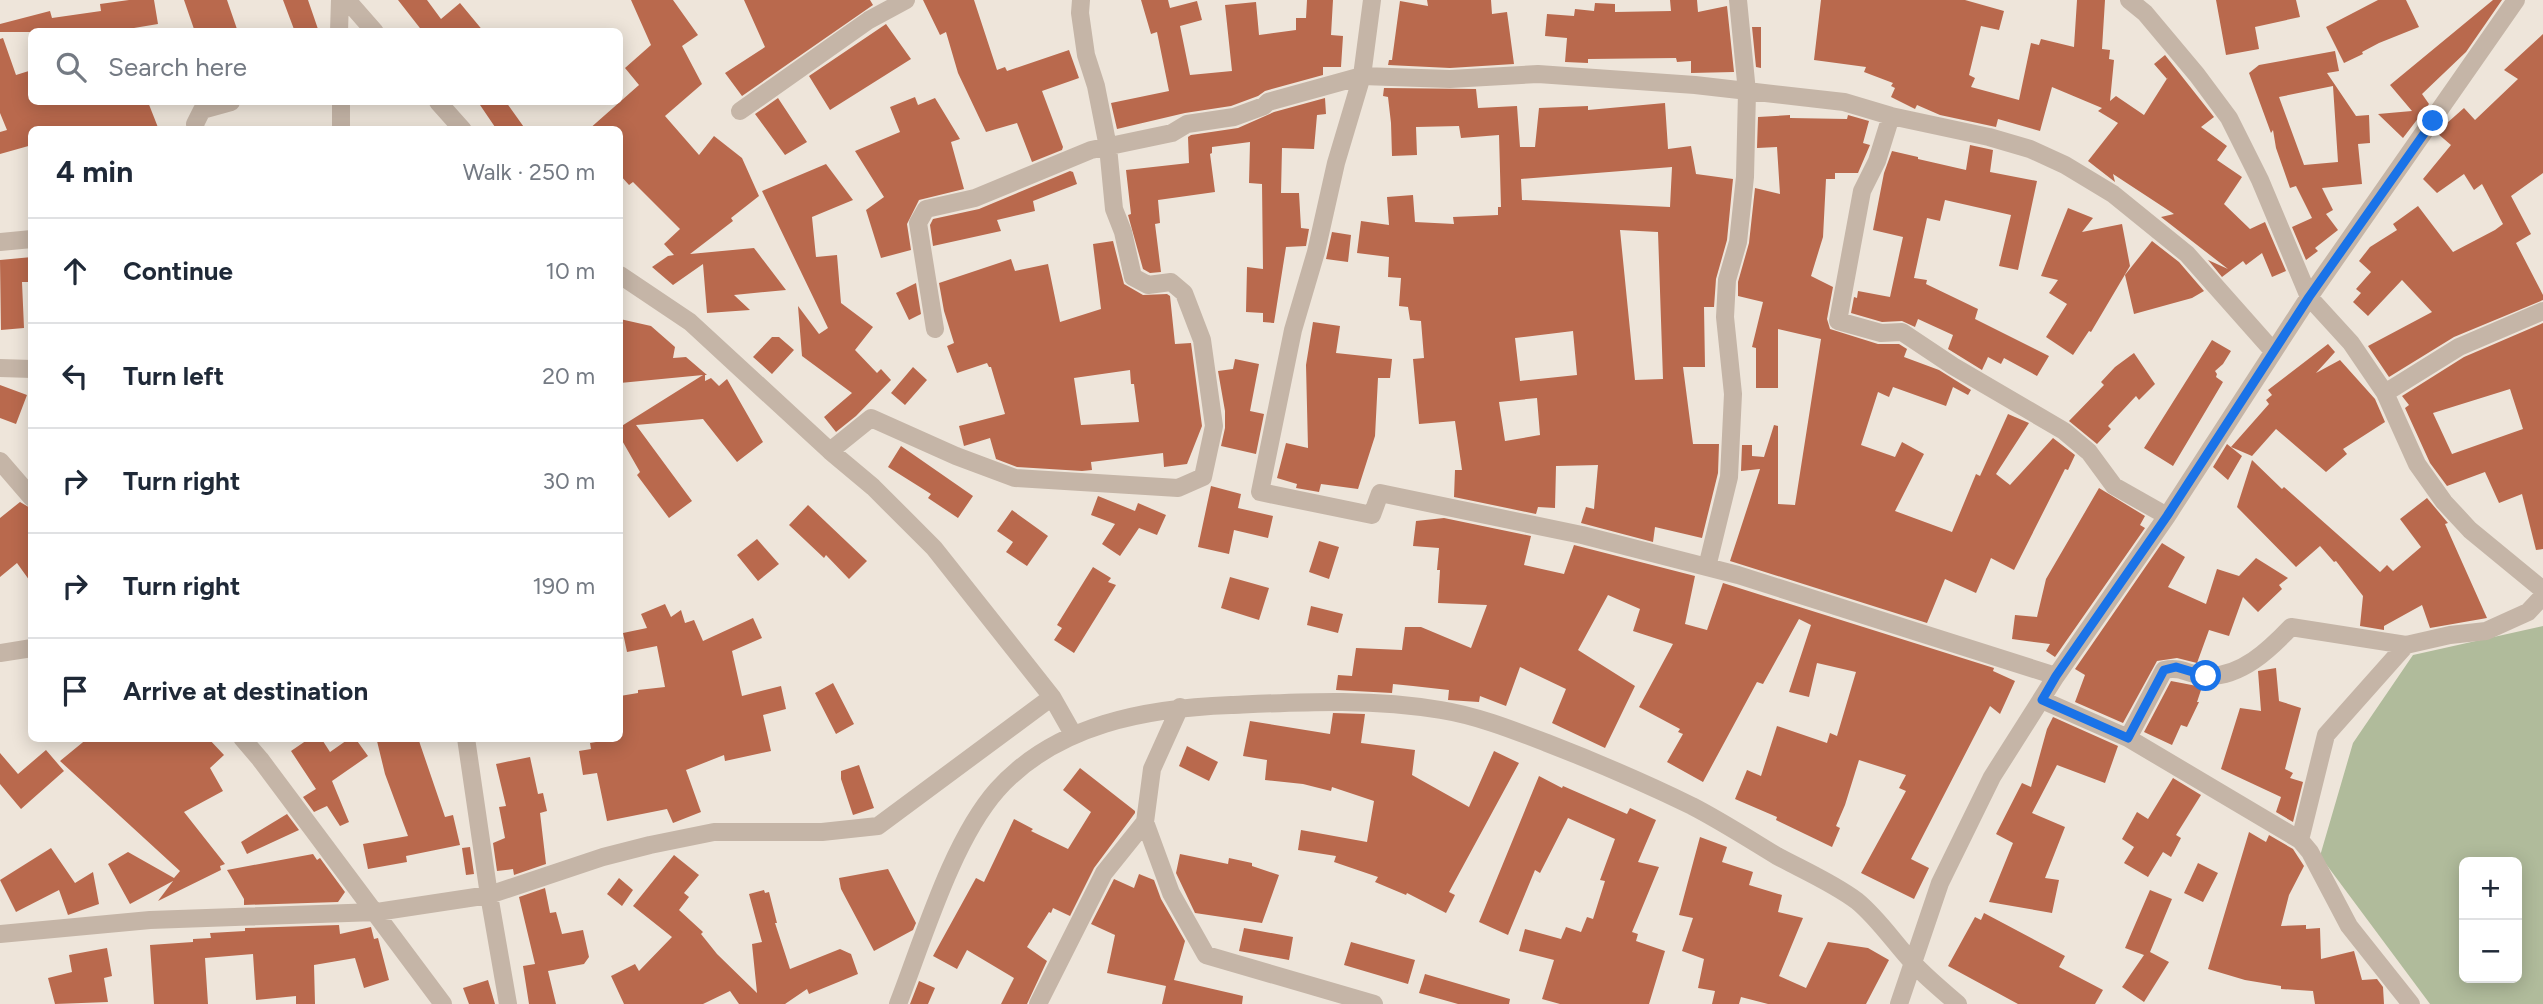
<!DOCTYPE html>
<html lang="en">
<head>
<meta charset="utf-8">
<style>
  :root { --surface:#fff; --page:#f2f2f3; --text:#1f2937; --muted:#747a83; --line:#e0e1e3 }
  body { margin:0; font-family:Figtree,sans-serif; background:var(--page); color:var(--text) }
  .controls { position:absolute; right:21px; bottom:21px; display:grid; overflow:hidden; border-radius:10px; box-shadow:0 4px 18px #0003 }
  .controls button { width:63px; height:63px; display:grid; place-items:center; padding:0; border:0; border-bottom:2px solid var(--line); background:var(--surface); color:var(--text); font:35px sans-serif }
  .stop { position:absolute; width:21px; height:21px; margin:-16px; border:5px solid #1a73e8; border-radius:50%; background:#fff }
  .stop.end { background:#1a73e8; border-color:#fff; box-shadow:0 2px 7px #0008 }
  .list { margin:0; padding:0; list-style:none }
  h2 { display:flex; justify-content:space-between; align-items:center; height:91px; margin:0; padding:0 28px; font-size:30px }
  h2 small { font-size:23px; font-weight:400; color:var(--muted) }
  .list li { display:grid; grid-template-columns:46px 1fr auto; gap:21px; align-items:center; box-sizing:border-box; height:105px; padding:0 28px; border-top:2px solid var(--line) }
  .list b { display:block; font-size:26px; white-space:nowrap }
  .list em { font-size:23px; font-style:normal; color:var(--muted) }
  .icon { flex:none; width:38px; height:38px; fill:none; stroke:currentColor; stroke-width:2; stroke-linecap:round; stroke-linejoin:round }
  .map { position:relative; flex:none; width:2543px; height:1004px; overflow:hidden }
  .search { position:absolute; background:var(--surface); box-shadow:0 4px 18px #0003; left:28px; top:28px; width:595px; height:77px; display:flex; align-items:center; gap:18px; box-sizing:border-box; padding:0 24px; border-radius:10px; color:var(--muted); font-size:26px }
  .panel { position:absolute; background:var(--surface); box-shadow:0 4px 18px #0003; left:28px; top:126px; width:595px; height:616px; border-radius:10px }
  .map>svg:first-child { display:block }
  .green { fill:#b0bb9b; fill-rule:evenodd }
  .building { fill:#b9694d; fill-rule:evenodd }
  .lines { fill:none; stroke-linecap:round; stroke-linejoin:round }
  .minor { stroke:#c5b5a7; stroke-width:18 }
  .route { stroke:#1a73e8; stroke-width:9 }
</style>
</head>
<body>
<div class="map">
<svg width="2543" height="1004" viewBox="0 0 2543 1004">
  <rect width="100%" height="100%" fill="#eee5da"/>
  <path class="green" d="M2543,626v378h-113l-110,-148 33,-113 60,-88zM2464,862h53v116h-53z"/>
  <path class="building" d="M129,0h25l4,24 -30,5v3h-128v-8l50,-13 2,7 49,-7 -1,-7z
    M184,0h43l11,32h-43z
    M283,0h25l11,32h-24z
    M398,0h29l14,19 19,-16 24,29h-61z
    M631,0h42l25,35 -16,11 20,38 -37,32 34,39 15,-19 28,22 17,38 -28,22 2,3 -43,33 64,-6 32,42 -52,5 16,15 -43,3 -4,-49 -30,21 -21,-18 16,-11 6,-1 -10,-11 16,-15 -47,-47 -4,3 -9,-10v-45h-32l51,-45 -14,-17 26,-23z
    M744,0h126l3,5 -131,91 -17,-23 40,-26z
    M923,0h51l23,70 8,-3 2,4 62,-21 10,28 -37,13 21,56 -1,3 -30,12 -15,-39 -31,9 -28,-59 -12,-41 -6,3z
    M1141,0h27l2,8 27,-7 5,19 -22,6 10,49 42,-4 -7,-66 31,-3 3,33 37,-5v-12h10l1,-18h26l-2,35 12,1 -2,31h-18v8l-58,16 -7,5 -27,10 -46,7 -68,16 -6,-26 58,-12 -12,-59 -6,2z
    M1427,0h64l1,14 15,-2 7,52 -64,4 -62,-3 1,-5h3l8,-59 28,5z
    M1670,0h27l1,12 29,-6 7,66 -43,1v-12l-14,1 -1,-4 -88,1v4l-23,-1 2,-24 -22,-2 2,-22 27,2 1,-7 19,2 1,-8 20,1v8l56,-1z
    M1821,0h144l39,11 -5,19 -18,-4 -12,49 6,3 -4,9 48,13 12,-57 8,2 2,-6 33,8 3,-47h28l-3,49 8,1 -1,9 5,1 -4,41 6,-5 28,19 24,-38 -1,2 -13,-15 11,-9 49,62 -13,10 26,19 -10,14 25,17 -18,27 26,25 15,-7 21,49 -14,6 -10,-24 -16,12 -3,-4 -21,16 -14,-17 20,9 -67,-52 13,-3 -61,-40 2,8 -27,-21 30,-38 -20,-12 4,-3 -50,-21 -12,44 -42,-12 -2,8 -56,-12 -23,-10 -2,4 -24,-12 4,-9 -4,-2 2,-3 -29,-11 2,-5 -52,-7z
    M2216,0h80l4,17 -45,10 4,22 -33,6z
    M2378,0h28l13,27 -40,16 -17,9 1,2 -19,9 -18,-36z
    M2493,0h9l-36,52 -44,42 7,10 -26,34 -25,-24 34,-3 -22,-26z
    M886,24l25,35 -81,51 -21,-34z
    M1752,27h9v41l-5,-1z
    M2543,34v139l-32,23 20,38 -15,9 27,52v5l-89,37 -65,40 -21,-31 64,-34 -30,-32 -34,36 -15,-14 8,-9 -5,-4 15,-17 -12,-11 11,-14 27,-17 -4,-6 25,-18 35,46 42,-22 8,-6 -21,-40 -8,6 -10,-16 -27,19 -14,-14 28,-34 -14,-12 1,-2 26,-23 11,12 43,-41 -14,-9z
    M3,38l13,37 16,-5v32h116l11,28h-127v15l-32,9v-22l7,-2 -7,-17v-74z
    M2335,51l4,20 -12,2 29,43 13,-1 1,28 -12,1 4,40 -40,4 11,22 -7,4 12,16 -23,18 3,3 -12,9 -14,-33 20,-9 -16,-32 -6,2 -14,-40 -3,-18 -2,3 -22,-60 10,-8zM2333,86l5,76 -34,3 -25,-68z
    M1384,88l92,1 2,19 39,-2 3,41h15l4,-39 49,-2v4l77,-7 3,46 23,-3 5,28 37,5 -6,61 -11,39 -2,28h-10l1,60h-22l10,77h26l-1,29 -16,65 -47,-11 -2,15 -72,-19 5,-16 8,2 4,-44 -42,1 -1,42 -17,-1 -2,7 -82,-17 1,-27h7l-7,-49 -36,3 -6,-65 11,-1 -3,-37 -11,-1 -2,-13 -9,-1 2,-28 -13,-1 1,-20 -32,-4 4,-32 28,4 -2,-28 26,-2 2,27 39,2 -1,-7 45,-2v-8h3l-2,-72 -38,3 -2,-12 -43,1 1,28 -25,1 -1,-33 -3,-26 -5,-1zM1672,167l-2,40 -148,-7 -1,-21zM1620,230l38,2 5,147 -28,1zM1573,331l4,44 -57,6 -5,-43zM1537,398l3,37 -35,6 -6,-39z
    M915,97l3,8 17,-7 25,41 -9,3 13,47 -45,11 -12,24 4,26 -30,8 -15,-48 18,-13 -29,-46 45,-19 -10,-25z
    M778,98l29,44 -22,13 -30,-41z
    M1325,98l1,16 -9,1 -3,34 -32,-1 -1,45h18l2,35 8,1 -3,17 -20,1 -12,76 -11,-1v-9l-17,-1 1,-45 16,2 -1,-85 -13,-1 1,-41 -38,5v6l-2,1 5,38 -57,8 2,23 -5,1 6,48 -11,1 -7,-4 -15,-54 3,-1 -5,-44 63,-7 -1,-26 3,-2 47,-7 36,-16z
    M478,102h28l20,28h-29z
    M1790,115v3l57,1 1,-4 21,6 -6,22 7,2 -12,28h-23v6h-9l-3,58 -12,39 22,11 -6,32 3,10 48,15h21l8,5 -3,8 35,13 32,20 -3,5 -15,-8 -7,19 -53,-19 -4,10 -11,-5 -17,53 34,12 7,-15 22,12 -29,57 57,21 24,-58 4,2 28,-62 21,9 -33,51 14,11 43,-47 22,17 -7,15 -3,-1 -51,101 -23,-12 -15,35 -31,-14 -18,44 -197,-62 30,-92 -19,2 1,-26h10v11l12,1 10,-32 4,1v78l17,1 26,-166 -43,-10v59h-22v-40l-4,-1 11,-45 -25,-6v-14l11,-39 6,-55 25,6 -3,-47 -20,1 1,-31z
    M1970,145l23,5 -3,22 47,9 -19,89 -19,-4 12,-51 -66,-15 -5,21 -13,-3 -13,60 13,2 -1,4 52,25 -3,10 74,37 -12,20 -33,-18 -3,6 -13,-7 -6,13 -34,-21 5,-14 -35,-16 -3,8 -13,-6 -20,1 -31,-9 3,-16 3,1 1,-7 32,6 13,-60 -30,-7 11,-57 8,-22 26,6v2l48,11z
    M826,164l27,36 -41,17 4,40 21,-2 4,48 32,24 -18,23 22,23 4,-4 10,11 -35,36 -20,16 -12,-15 28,-24 -50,-37 -4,-50 21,28 9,-6 -66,-137z
    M1070,171l3,1 4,12 -44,17 2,10 -38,9 4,11 -68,15 -3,-21 3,-6 46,-10z
    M2068,208l25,10 -11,14 40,-8 8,42 -39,66 -2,-1 -16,24 -27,-18 21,-33 -18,-11 9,-13 -17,-4z
    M1332,232l19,3 -3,27 -22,-3z
    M1113,241l11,43 19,11 24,-1 3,2 5,48 16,-1 11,83 -15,38 -23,3 -1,-14 -72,9 1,8 -10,1 -65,-4 -21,-8 -6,-21 -26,8 -5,-20 46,-12 -14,-47h-2l-2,-4 -30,10 -10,-27 7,-3 -10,-32 -5,-28 72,-24 4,12 33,-7 12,58 41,-13 -8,-65zM1130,370l1,14h3l5,38 -58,3 -7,-47z
    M2152,241l27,21 25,29 -12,7 -58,16 -9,-39z
    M32,257v25h-10l2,46 -23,2 -1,-70z
    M916,283l5,31 -12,6 -13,-27z
    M620,319l31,7 24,21 -2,11 13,-1 21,18h-2v6l6,-3 8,8 8,-7 36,63 -26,20 -34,-43 -67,6 56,76 -23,17 -32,-43 3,-3 -20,-35v-10l83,-52 -83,8z
    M1313,322l27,4 -4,27 56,6 -2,19h-12l-3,58 -17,53 -37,-5 -2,8 -23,-4 1,-4 -20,-6 9,-35 22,5 -2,-83z
    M2543,323v226l-7,1 -14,-56 -23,9 -14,-31 -38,14 -17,-23 -25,-55 4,-3 -7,-9 62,-39zM2510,389l13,40 -71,25 -19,-41z
    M772,337h7l15,13 -22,24 -19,-17z
    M2212,340l19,11 -8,13 -8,7 2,3 -1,3 7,5 -50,84 -29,-18z
    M2328,344l7,8 -19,21 24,-13 35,39 10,23 -42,27 4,5 -21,18 -50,-43 -24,27 -21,-9 38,-43 -3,-4 6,-5 -4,-5z
    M2134,353l21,31 -16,16 -3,-4 -28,30 3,3 -14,15 -28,-23 35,-36 -3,-3 14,-15z
    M1235,359l24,5 -9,47 14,3 -8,40 -35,-8 4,-18v-17l-7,-40 15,-2z
    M913,367l14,13 -22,25 -14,-12z
    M0,385l27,10 -11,29 -16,-6z
    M2227,444l15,12 -14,24 -15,-13z
    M901,446l72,50 -15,22 -30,-20 3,-4 -43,-27z
    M2252,460l30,29 2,-2 96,85 7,-7 6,6 28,-24 -21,-28 27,-21 21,25 -3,1 42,94 -57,10 -8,-23 -38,21v4l-24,-4 3,-30 -27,-35 -2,1 -14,-16 -24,21 -59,-60z
    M1211,486l30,8 -3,14 35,8 -5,22 -34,-8 -5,24 -31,-7z
    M2099,488l46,28 -5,9 5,3 -90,129 -9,-6 4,-7 -38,-5 3,-24 22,2 9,-38z
    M1098,496l37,15 3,-8 28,12 -9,20 -18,-7 -19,28 -18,-12 13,-20 -24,-9z
    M20,502l12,7v75l-15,-21 -17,14v-59z
    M808,505l59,56 -18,18 -23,-24 -2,3 -35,-33z
    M1012,510l36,26 -21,30 -21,-14 7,-10 -16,-11z
    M1444,518l87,18 -7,29 40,9 10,-29 121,31 -10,48 22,6 16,-47 271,85 -1,3 22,10 -15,33 -10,-8 -79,153 18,9 -15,31 -53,-26 45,-82 -7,-3 7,-13 -47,-15 -14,45 -9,21 4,2 -8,19 -56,-27 1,-3 -42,-18 12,-29 14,6 16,-50 50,17 3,-10 7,3 19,-64 -39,-9 -8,34 -20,-5 22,-67 -12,-6 -36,65 -6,-2 -54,100 -36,-20 16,-28 -5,-2 2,-3 -41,-22 34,-63 -40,-13 7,-22 -32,-14 -30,55 57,36 -30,62 -53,-25 14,-34 -46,-22 -14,39 -26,-10 -1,6 -31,-2 1,-10 -36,-4 -20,-2 -1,9 -56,-3 2,-15 14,1 4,-28 46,2 3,-23h16l50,21 16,-43 -49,-2 2,-33h-3l2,-22 -26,-2 3,-25z
    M757,539l22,25 -21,17 -21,-26z
    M1319,541l20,6 -10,32 -20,-7z
    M2162,543l23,14 -17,30 38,17 11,-35 22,7 17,-18 32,20 -9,7 3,4 -24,23 -15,-15 -14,39 -20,-6 -12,33 -20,-5 -20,3 -34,62 -48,-21 10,-27 -10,-6z
    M1093,567l18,11 -3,4 8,3 -42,68 -20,-13 8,-12 -5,-3z
    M1230,577l39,11 -10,32 -38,-12z
    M665,604l6,13 10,-7 4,13 9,-3 9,21 50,-23 9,20 -30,13 10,45 39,-10 5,23 -23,6 8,36 -46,10 -1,-6 -38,15 15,42 -28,11 -6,-14 -60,12 -10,-48 -14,2 -4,-24 12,-2 -1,-6 30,-5v-42l18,-3v-3l27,-3 -8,-41 -30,6 -4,-19 24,-5 -6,-14z
    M1311,606l32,8 -5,19 -31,-8z
    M2276,668l3,33 22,7 -16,61 8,4 -3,5 13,4 -10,40 -17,-10 5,-15 -60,-28 19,-61 21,3 -3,-40z
    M2171,681l31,6 -5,15h2l-12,25 -6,-2 -9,20 -28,-13z
    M833,683l21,41 -18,10 -21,-41z
    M1333,713l32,1 -4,29 54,7 -3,25 57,32 25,-56 25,12 -70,129 6,3 -9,18 -39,-20 -1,2 -31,-13 3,-5 -44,-15 2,-6 -38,-6 3,-20 66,12 7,-41 -42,-14 -1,4 -28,-7 -38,-4 2,-20 -24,-4 7,-35 80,13z
    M2053,717l65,29 -13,37 -48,-18 -25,48 33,14 -20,51 14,2 -7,33 -63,-11 24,-59 -17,-9 26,-51 9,4 16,-58z
    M88,738h120l16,17 -14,13 13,23 -39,21 41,52 -5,2 1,4 -63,31 15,-20 -43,23 -22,-40 20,-12 46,26 6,-7 -120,-110z
    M310,738h11l9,14 20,-14h5l13,18 -36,25 17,41 -9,4 -13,-20 -13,6 -11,-15 13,-8 -25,-38z
    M387,738h31l27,79 8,-2 7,30 -54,11 1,6 -39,7 -5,-25 45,-8 -23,-62 -8,-33z
    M1187,746l31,16 -9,19 -30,-15z
    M46,750l18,21 -43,38 -21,-25v-31l18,21z
    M530,757l8,37 5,-1 4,18 -7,2 6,51 -32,11 -1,-6 -16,2 -4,-28 12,-5 -6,-31 7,-1 -10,-42z
    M859,765l15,43 -21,7 -12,-36v-8z
    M1080,768l55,43v2l-41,55 -24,48 -17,-8 -2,5 -2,-1 -22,35 20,14 -20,43h-26l13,-26 -47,-28 -10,19 -24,-13 43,-78 8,4 30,-63 19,10 -2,2 37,18 23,-37 -28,-22z
    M1539,776l23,12 1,-2 64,28 3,-6 26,12 -18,42 21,5 -27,65 6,2 -2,7 29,10 -16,53h-89l-18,-5 12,-39 -35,-9 6,-22 36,10 5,-12 15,5 6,-15 6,2 12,-38 -5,-1 15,-41 -47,-21 -28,55 -5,-3 -27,65 -29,-13z
    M2173,778l28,17 -25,40 5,3 -10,19 -8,-5 -15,25 -24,-14 10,-16 -12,-8 15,-27 11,7z
    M287,814l12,16 -52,24 -6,-12z
    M2249,832l17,10 3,-7 24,14 11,17 -15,29 -8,31 25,-1v4l14,-1 1,31 33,-8 8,29 15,-1 6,8 1,17h-69l-2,-13 -32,-2v-3l-36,-6 -37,-11z
    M1700,837l27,10 -5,15 31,10 -4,13 33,10 -4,17 25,6 -24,58 27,12 22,-46 40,6 21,12 -23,44h-98l-27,-7 -2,7h-27l3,-13 -17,-3 6,-29 -22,-8 11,-33 -14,-3z
    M470,847l4,27 -8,1 -4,-27z
    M51,848l24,35 18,-11 6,32 -31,11 -9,-25 -43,22 -16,-32z
    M313,854l4,6 3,-2 25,34 -7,10 -94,3v-6l-17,-29z
    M1180,854l48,10 1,-6 23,5v3l27,9 -17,48 -67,-10 -19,-40z
    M674,855l25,20 -15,18 5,4 -10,13 24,22 -2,2 16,20 40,39 -5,-49 10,-2 -13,-48 15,-4 1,3 4,-1 8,31h-2l15,46 50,-20 11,5 7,20 -49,20 -2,-5 -22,15h-46l-9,-13 -27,13h-79l-13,-28 24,-12 4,7 33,-34 -39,-31z
    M2198,863l20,10 -15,29 -19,-9z
    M888,869l28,54 -3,7 -39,21 -33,-62 -2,-11z
    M1139,874l15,6 7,19 24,42 -11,39 69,16 -1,8h-80l4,-18 -59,-13 8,-38 -24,-11 23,-45 20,9z
    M619,878l14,12 -11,16 -15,-12z
    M545,888l5,25 6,-1 6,22 21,-4 6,27 -5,7 -36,7 8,33h-27l-6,-38 12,-2 -16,-67z
    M2150,890l22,9 -22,53 19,10 -25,40 -22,-15 22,-32 -19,-7z
    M1984,913l81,43 -6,11 44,23 -8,14h-77l-70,-38 27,-49 6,3z
    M339,925l1,9 31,-7 3,12 4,-1 11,42 -25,8 -9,-30 -41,7 1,39h-19v-8l-40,4 -3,-46 -48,4 3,46h-54l-4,-59 43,-3v-3l18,-1 -1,-5 35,-2v-3z
    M1244,928l49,9 -4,23 -50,-9z
    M1351,942l64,18 -7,24 -64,-19z
    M107,948l5,28 -8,2 4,24 -53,2 -7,-26 24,-6 -3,-17z
    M1425,974l85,25 -1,5h-51l-39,-11z
    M488,980l7,24h-26l-6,-16z
    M919,981l16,7 -7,16h-18z"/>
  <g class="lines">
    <path class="minor" d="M347,0l28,32
      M1372,0l-10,76 -26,87 -20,89 -23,78 -33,162 112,23 8,-22 202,42 156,40 318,101
      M2129,0l16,13 52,62 32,43 31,62 49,117 42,46 34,50 32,71 27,38 26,28 73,60
      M339,32l1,-32
      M341,102v28
      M438,102l25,28
      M740,111l129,-91 37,-20
      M1891,116l-14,45 -15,30 -24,130 43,12 21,-1 51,34 111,65 25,21 25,34 53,30
      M196,130l-1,-6 7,-14 29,-8
      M0,242l32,-3
      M620,275l70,47 140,129 43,36 61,61 118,149 21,37
      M935,329l-17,-106 8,-14 49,-11 116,-48 81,-17 15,-9 47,-7 30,-11 4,-4 94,-26 88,3 88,-5 157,11 149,17 47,14 98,21 41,12 35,16 48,29 74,60 86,97
      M0,368l32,1
      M2385,393l74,-46 84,-36
      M830,451l41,-33 85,38 59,22 163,10 25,-11 11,-51 -12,-86 -18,-47 -13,-11 -23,3 -15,-8 -10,-45 -9,-23 -6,-62 -12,-61 -10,-31 -6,-42 1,-13
      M0,461l32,37
      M1707,567l22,-90 4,-83 -8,-77 2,-37 11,-38 7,-65 2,-85 -9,-92
      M0,653l32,-5
      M2042,700l86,38 172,102 10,12 39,74 62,78
      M242,738l18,21 183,245
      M466,738l23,157 19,109
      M2128,738l36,-68c19,-4 26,6 43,6 34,1 62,-26 84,-49l115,18
      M1145,822l26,71 35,62 168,49
      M2300,840l26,-105 80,-90 44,-10 36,-4 42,-19 15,-16
      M0,934l150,-14 227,-8 112,-17 114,-38 47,-12 64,-13h108l56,-6 174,-129
      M898,1004c25,-64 54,-163 99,-214 59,-66 150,-82 234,-85 70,-3 141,-7 210,5 37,6 72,20 106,33 49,19 98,40 145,63 29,15 57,33 85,50 26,14 56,27 80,45 22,18 38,43 57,63 14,15 29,27 44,40
      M1038,1004l66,-131 41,-51 7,-53 28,-62
      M1899,1004l41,-121 52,-106 64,-101 111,-160 142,-219 207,-297"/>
  </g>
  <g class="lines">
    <path class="route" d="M2206,676l-30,-9 -12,3 -36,68 -86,-38 14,-24 111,-160 142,-219 124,-176"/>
  </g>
</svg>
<div class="controls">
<button>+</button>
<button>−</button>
</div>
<div class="stop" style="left:2206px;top:676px"></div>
<div class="stop end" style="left:2433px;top:121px"></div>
<div class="search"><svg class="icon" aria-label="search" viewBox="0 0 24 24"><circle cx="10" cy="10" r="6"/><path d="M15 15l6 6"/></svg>Search here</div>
<section class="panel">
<h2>4 min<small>Walk · 250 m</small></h2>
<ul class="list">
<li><svg class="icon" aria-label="ahead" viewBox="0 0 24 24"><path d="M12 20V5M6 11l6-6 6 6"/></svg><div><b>Continue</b></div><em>10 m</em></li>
<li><svg class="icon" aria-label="left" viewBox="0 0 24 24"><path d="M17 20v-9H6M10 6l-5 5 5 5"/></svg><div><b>Turn left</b></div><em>20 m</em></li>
<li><svg class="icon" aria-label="right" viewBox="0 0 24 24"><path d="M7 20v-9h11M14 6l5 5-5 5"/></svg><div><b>Turn right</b></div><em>30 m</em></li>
<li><svg class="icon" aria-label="right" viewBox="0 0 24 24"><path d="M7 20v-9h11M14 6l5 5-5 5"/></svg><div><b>Turn right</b></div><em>190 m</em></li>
<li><svg class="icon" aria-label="arrive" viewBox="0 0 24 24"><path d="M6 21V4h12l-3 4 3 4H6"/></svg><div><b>Arrive at destination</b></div></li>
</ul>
</section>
</div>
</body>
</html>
